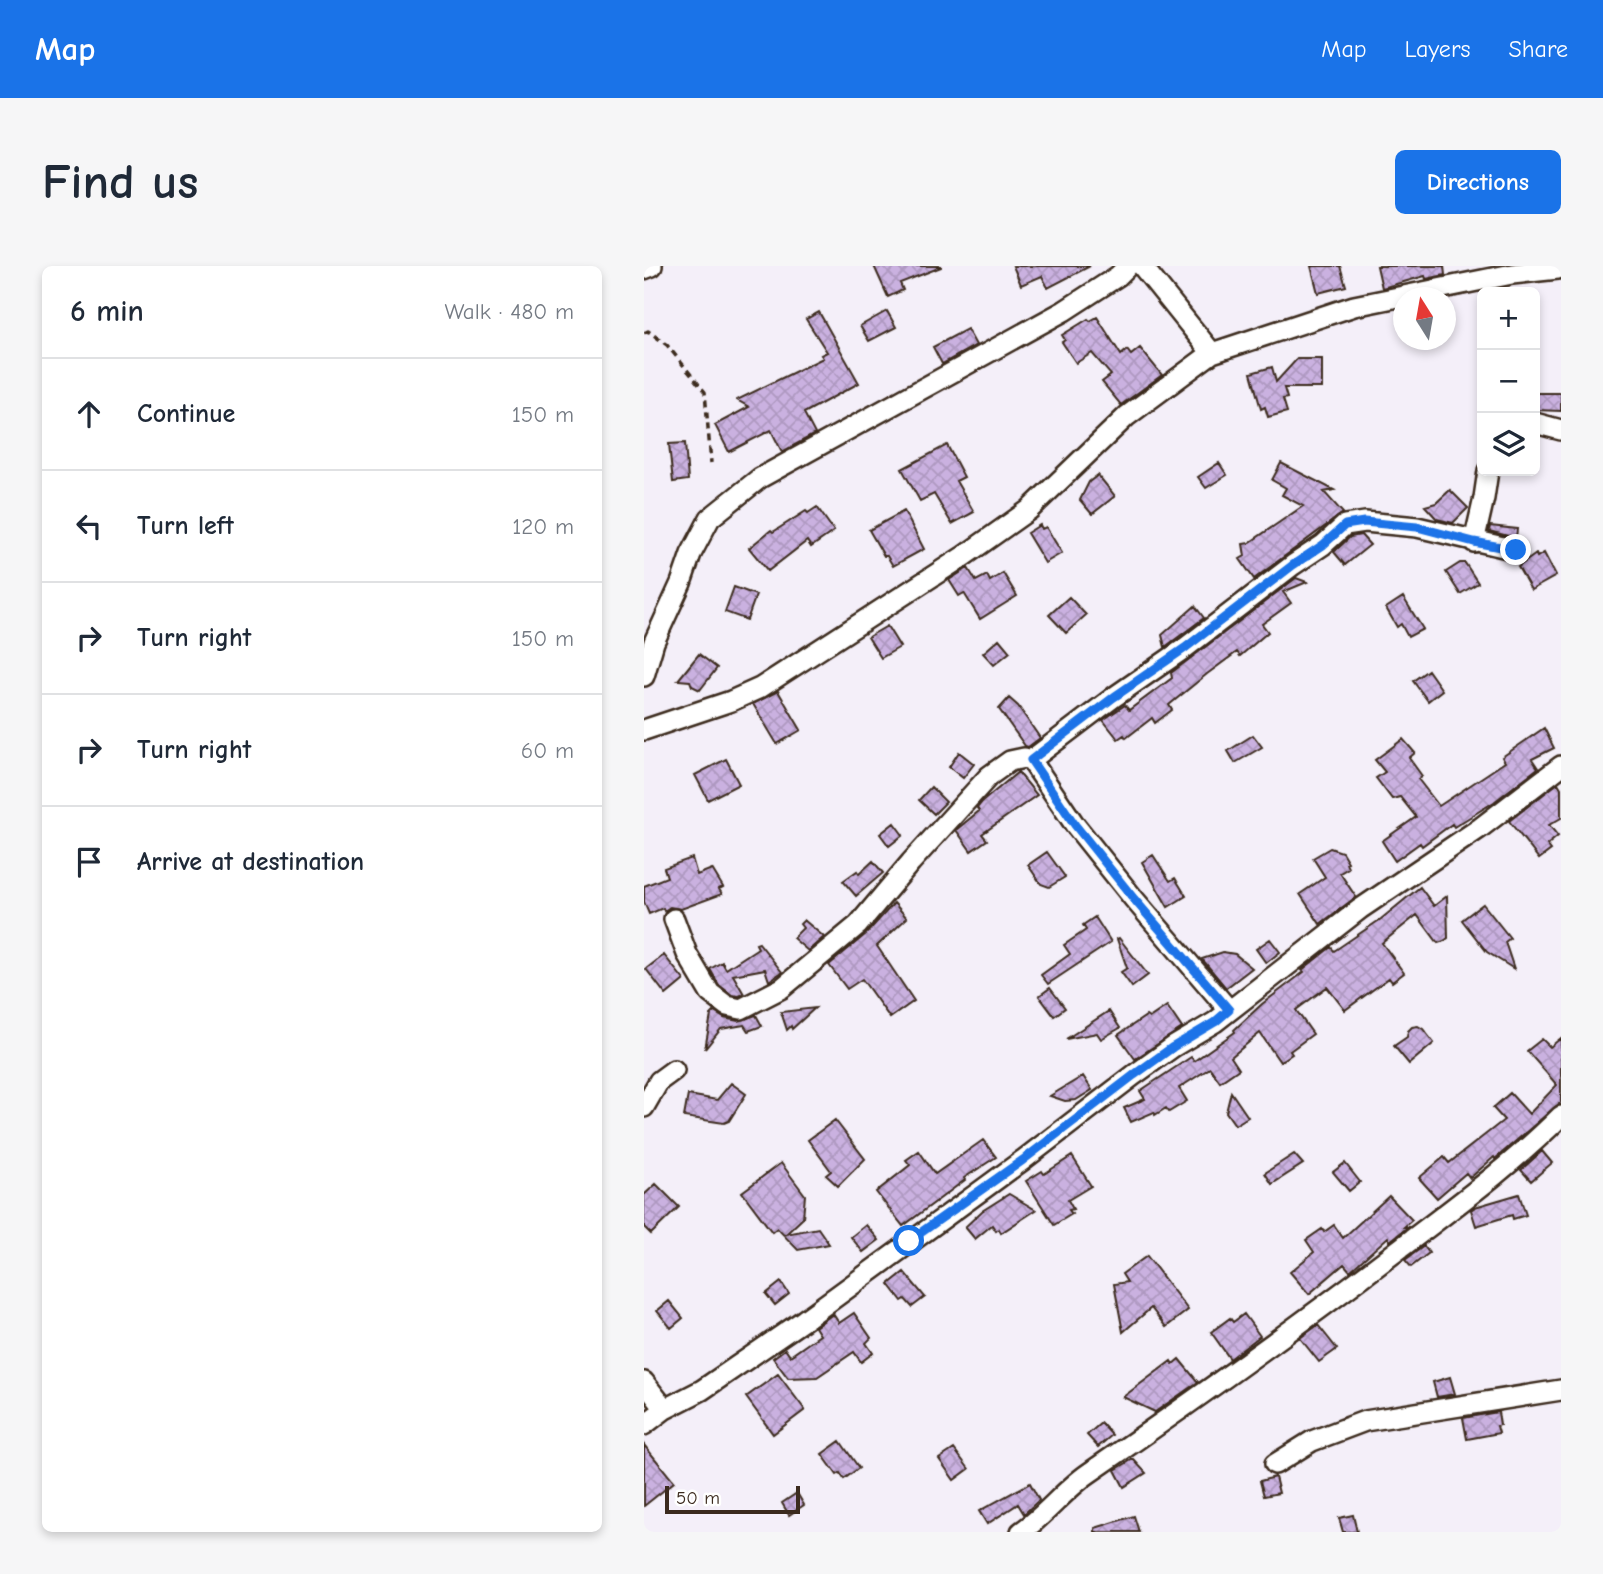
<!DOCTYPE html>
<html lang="en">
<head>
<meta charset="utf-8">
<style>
  :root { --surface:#fff; --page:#f6f6f7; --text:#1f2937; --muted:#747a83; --line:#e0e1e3; --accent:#1a73e8 }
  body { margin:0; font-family:"Comic Neue",sans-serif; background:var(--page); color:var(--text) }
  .controls { position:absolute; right:21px; top:21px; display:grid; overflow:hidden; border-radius:10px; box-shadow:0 4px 10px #0003 }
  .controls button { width:63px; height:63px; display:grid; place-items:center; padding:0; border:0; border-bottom:2px solid var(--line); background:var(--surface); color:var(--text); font:35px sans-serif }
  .compass { position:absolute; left:749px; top:21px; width:63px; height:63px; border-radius:50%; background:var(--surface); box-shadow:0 4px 10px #0003; rotate:349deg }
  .scale { position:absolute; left:21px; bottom:18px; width:135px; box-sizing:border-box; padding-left:7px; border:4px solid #3b2a1e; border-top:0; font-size:19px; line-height:24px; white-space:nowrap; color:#3b2a1e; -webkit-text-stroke:5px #fff; paint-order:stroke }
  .stop { position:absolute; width:21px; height:21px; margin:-16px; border:5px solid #1a73e8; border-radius:50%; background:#fff }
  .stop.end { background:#1a73e8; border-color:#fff; box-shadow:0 2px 7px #0008 }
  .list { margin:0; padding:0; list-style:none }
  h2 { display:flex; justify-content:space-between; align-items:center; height:91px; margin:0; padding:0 28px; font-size:30px }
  h2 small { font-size:23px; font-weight:400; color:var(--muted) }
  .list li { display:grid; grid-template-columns:46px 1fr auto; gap:21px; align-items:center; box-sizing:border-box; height:112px; padding:0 28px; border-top:2px solid var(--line) }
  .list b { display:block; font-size:26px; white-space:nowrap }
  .list em { font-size:23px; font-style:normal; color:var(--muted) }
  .icon { flex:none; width:38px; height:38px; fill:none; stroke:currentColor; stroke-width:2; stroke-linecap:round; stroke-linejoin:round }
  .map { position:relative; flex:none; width:917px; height:1266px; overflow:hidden; border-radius:10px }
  header { display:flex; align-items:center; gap:42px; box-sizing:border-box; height:98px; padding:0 35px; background:var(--accent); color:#fff }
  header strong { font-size:33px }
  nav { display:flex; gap:38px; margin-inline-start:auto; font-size:24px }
  .intro { display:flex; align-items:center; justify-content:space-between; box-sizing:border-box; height:168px; padding:0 42px }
  h1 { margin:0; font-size:49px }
  .button { padding:18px 32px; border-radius:10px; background:var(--accent); color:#fff; font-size:24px; font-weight:700 }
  main { display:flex; gap:42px; padding:0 42px }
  aside { flex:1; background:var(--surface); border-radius:10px; box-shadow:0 4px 10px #0003 }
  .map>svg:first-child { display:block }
  .building { fill:url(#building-cross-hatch); stroke:#3b2a1e; stroke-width:2 }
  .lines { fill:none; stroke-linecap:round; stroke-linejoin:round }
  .minor-casing { stroke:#3b2a1e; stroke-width:24 }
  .path { stroke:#3b2a1e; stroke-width:3.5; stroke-dasharray:7 5; stroke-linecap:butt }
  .minor { stroke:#fff; stroke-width:19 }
  .route { stroke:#1a73e8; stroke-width:9 }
</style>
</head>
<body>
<header>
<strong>Map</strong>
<nav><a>Map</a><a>Layers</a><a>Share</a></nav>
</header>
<div class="intro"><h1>Find us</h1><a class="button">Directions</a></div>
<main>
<aside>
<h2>6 min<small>Walk · 480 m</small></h2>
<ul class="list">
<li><svg class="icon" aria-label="ahead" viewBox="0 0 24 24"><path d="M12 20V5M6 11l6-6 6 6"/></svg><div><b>Continue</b></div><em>150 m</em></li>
<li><svg class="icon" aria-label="left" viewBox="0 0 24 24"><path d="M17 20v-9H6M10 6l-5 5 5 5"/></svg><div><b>Turn left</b></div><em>120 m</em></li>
<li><svg class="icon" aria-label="right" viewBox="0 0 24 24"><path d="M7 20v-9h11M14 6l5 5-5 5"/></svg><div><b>Turn right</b></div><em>150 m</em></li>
<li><svg class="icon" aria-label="right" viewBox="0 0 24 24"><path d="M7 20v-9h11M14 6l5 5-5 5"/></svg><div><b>Turn right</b></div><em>60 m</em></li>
<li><svg class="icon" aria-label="arrive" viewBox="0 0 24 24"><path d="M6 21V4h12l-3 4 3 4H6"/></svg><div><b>Arrive at destination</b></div></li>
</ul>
</aside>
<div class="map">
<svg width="917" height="1266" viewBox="0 0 917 1266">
  <defs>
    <pattern id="building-cross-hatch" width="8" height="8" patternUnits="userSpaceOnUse" patternTransform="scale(1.75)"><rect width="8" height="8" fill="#cab1e0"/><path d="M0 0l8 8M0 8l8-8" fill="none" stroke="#ae98c0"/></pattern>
  </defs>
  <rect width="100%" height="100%" fill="#f4eff9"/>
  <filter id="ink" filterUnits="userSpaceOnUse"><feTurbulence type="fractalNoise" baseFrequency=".0143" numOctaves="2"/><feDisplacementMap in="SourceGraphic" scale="14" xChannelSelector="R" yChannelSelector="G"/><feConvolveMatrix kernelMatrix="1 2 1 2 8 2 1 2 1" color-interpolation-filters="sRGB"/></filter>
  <g filter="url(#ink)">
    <path class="building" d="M230,0h67v1l-41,16 3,7 -15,7z
      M369,0h77l-42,22 -6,-12 -21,9z
      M667,0h29l6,20 -28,7z
      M733,0h67l1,9 -19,4 -1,-3 -43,12z
      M243,45l9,16 -27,14 -9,-15z
      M175,46l40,71 -55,30 11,21 -33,18 -11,-22 -42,22 -14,-27 34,-18 -12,-7 86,-42 -2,-3 6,-3 -21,-33z
      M453,51l24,38 6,-5 4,5 9,-7 22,27 -41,30 -19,-23 9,-7 -19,-22 -16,10 -14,-21 3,-2 -3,-5 26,-16 2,2z
      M323,63l9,16 -34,19 -9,-17z
      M653,93h25v29h-38l3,10 -4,1 4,13 -19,5 -3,-10 -4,2 -10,-36 21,-6 4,15z
      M891,127h26v18l-26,-1z
      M41,177l3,37 -15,2 -4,-38z
      M303,179l17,32 -8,4 18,31 -22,12 -18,-30 -14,7 -18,-32z
      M575,197l8,12 -21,13 -8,-11z
      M637,197l53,27 -10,2 19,21 -89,66 -14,-20 5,-3 -2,-12 6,-1 54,-37 -21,-11 4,-7 -14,-8z
      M454,209l17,21 -23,18 -12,-14 9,-18z
      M806,224l18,18 -15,15 -16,-4 -12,-13 11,-3z
      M173,241l17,24 -23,16 -4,-6 -39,30 -19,-23 22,-18 2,2 33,-21 2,2z
      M260,245l20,38 -31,17 -6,-10h-3l-15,-26z
      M396,259l2,4 4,-2 16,26 -17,10 -18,-30z
      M846,260l27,3 -1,9 -27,-7z
      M717,269l9,10 -25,20 -11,-13 16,-15z
      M900,287l12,23 -25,14 -13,-23 18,-13 1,3z
      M816,297h5l13,20 -18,11 -14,-22z
      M324,302l8,13 11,-6 3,6 13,-8 14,23 -37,23 -16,-26 -5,3 -10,-16z
      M652,312l11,4 -24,10 8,11 -29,21 6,8 -28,24 -3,-4 -30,22 -38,31 3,5 -17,13 -3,-5 -26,20 -2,-3 -6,4 -15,-19 22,-15 4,5 43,-32 -1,-5z
      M90,321l22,8 -9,25 -22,-8z
      M425,331l17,18 -20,18 -17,-18z
      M759,331l20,32 -15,8 -7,-13 -4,3 -11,-19z
      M551,340l9,12 -39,29 -3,-12z
      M243,360l13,21 -19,11 -13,-21z
      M355,373l11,13 -16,13 -11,-12z
      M55,388l18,14 -17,22 -8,-4 -2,-5 -12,-1z
      M784,404l14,20 -14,11 -15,-20z
      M134,425l23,39 -24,14 -24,-40z
      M365,432l9,8 22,32 -12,9 -3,-1 -26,-37z
      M900,462l10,20 -22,11 6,9 -44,34 -40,25 -2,-3 -30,22 -2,-3 -25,18 -13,-20 34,-24 -16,-20 -8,2 -16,-21 9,-6 -10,-12 28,-21 12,14 -6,5 13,18 -4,3 21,27 66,-44 -3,-5z
      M609,469l9,12 -27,16 -7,-12z
      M315,486l15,12 -11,14 -14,-11z
      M82,493l13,25 -31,16 -13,-25z
      M374,506l19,23 -55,39 5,6 -16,11 -15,-21 23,-19 -2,-3 5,-6z
      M914,517l3,5v30l-12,7 9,11 -11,9 4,5 -12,9 -30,-38z
      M287,521l15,15 -12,12 -15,-14z
      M250,557l9,12 -14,11 -9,-12z
      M686,582l12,4 6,10 -2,1 2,5 -8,5 16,24 -36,27 -20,-30 25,-17 -12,-19z
      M403,586l18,25 -16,10 -8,-3 -13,-19z
      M509,589l17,26 5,-3 11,18 -18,11 -26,-45z
      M48,592l5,17 15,-6 11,18 -4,2 3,5 -41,15 -11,-2 -6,4 -1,-3 -14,6 -5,-12v-16l23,-9 -3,-9z
      M229,595l10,12 -27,23 -13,-15 14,-10 2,3z
      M776,621l14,19 13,-10 1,42 -4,3 -6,2 -21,-28 -35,28 22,30 -12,9 -3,-4 -44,32 -18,-23 -31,23 17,24 -23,17 2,3 -12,8 -20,-29 -29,24 8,12 -19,13 -10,-14 -31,20 8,13 -18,11 -3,-4 -11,7 -1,-3 -23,10 -7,-14 21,-9 -5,-8 51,-34 3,4 41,-29 -1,-2 28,-26 42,-32 -2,-2 29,-23 3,4 47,-32z
      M250,637l13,15 -30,28 37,55 -24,17 -28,-39 -15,10 -18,-24 37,-31z
      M839,638l27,34 -5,4 9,27 -27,-17 -25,-32z
      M451,651l16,25 -63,42 -7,-9 29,-21 -6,-9 22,-15 -3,-5z
      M160,654l20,17 -16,14 -15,-13 10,-10 -3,-4z
      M475,672l29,37 -16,12 -11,-15 6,-4 -10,-29z
      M626,673l10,13 -14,11 -10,-14z
      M115,677l23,29 -13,9 -4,-12 -32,6 11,19 -5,2 -7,-1 -13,-10 -9,-16 12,-7 4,7 32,-21 -2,-4z
      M579,686l12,2 17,14 -26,20 -24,-29z
      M20,689l20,25 -18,15 -20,-26z
      M406,722l15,20 -11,8 -15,-20z
      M523,740l15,22 -47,31 -17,-24 28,-19 3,2z
      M171,742l-23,21 -1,-3 -4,4 -6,-18z
      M465,745l11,17 -19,11 -4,-6 -31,6z
      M70,746l10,6 14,3 18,-6 6,11 -14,5 -4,-6 -23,4 -16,20 6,-34z
      M774,760l5,3 11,14 -25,21 -15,-18 13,-9 1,-6 4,-4z
      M917,772v64l-66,57 -1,-2 -24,21 -4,-5 -29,25 -18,-20 25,-21 5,6 55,-43 -11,-12 17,-15 19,21 28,-29 -30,-34 15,-12 8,8z
      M439,810l9,14 -16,10 -11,1 -15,-5z
      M87,817l15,11 -17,27 -5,2 -40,-6 4,-22 29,5z
      M587,826l17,25 -13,8 -9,-13z
      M191,854l30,39 -27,27 -12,-11 5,-4 -23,-31z
      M339,874l13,17 -32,21 1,2 -62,46 -27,-34 34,-27 -4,-5 13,-9 16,23z
      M898,885l10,12 -21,18 -10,-11z
      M650,888l9,10 -31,20 -7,-11z
      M428,890l19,30 -23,14 5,9 -4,1 3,4 -18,11 -28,-44 16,-10 2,3z
      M137,897l24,32 -2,23 -17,16 32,-6 11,16 -31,6 -21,-22 -5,4 -30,-40z
      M701,897l15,19 -11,9 -16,-19z
      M12,918l23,23 -28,27 -7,-7v-32z
      M365,928l27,16 -35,23 -2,-4 -3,2 -4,-6 -17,14 -10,-12 17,-16z
      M875,928l7,21 -13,4 -1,-4 -36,11 -5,-16 4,-3z
      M745,930l23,24 -8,7h4l-18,14 -2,-4 -38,34 -6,-7 -35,30 -19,-22 24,-20 -8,-12 16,-11 2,3 10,-7 9,13z
      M222,959l13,15 -16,12 -12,-15z
      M780,980l5,7 -18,14 -6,-7z
      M503,990l41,54 -22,17 -15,-19 -28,24 -9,-48 13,-2 -5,-8z
      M260,1006l21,25 -13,10 -7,-8 -3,2 -13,-17z
      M137,1016l8,12 -14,11 -9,-11z
      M25,1035l14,17 -12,10 -14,-17z
      M210,1047l17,25 -5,5 7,10 -12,9 -7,-10 -37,25 -29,1 -15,-20 12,-9 5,7 30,-21 -5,-8 18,-13 6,9z
      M600,1048l16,22 -30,23 -19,-27 19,-14 3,4z
      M674,1059l19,24 -18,13 -19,-24z
      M535,1093l19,23 -43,30 -32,-15 48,-36 2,3z
      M134,1108l27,36 -32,24 -27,-37z
      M806,1111l5,17 -18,3 -4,-15z
      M854,1146l2,13 -3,1 2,7 -32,6 -4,-21z
      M457,1157l11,12 -14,12 -11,-12z
      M196,1175l19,27 -15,11 -4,-6 -3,2 -15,-21z
      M0,1179l30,37 -30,24z
      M310,1183l15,20 -15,11 -15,-21z
      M489,1193l13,14 -22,14 -9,-17z
      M631,1211l4,16 -15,3 -4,-15z
      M386,1217l9,17 -15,14 -6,-10 -31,20 -8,-13z
      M153,1227l7,12 -15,10 -7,-12z
      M709,1249l4,17h-14l-4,-14z
      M490,1250l5,16h-44v-4z"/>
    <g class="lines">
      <defs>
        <path id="minor" d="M0,3l8,-3
          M568,87l142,-47 158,-32 46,-5
          M891,157l26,7
          M830,276l10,-44 4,-27
          M0,410l10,-34 27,-59 10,-29 19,-36 50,-40 304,-167 54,-35 10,-10
          M0,464l87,-29 29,-13 204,-132 65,-46 98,-94 85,-63 -70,-87
          M387,494l44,65 59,74 95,111
          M30,653l13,35 23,39 17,13 14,3 41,-21 76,-63 53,-63 78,-86 21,-15 14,-3 7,2 83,-63 71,-49 108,-83 30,-20 22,-20 20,-3 52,5 99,23
          M0,841l15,-26 15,-11
          M0,1116l21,27
          M0,1159l21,-16 37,-19 102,-70 219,-160 111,-85 39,-28 42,-25 145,-113 120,-81 81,-62
          M631,1198l37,-23 53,-20 196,-31
          M377,1266c25,-17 43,-42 68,-59 106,-73 211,-148 313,-226 55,-42 110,-82 159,-131"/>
      </defs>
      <use href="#minor" class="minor-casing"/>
      <path class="path" d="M0,67l4,-2 19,14 38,47 6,71"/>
      <use href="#minor" class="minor"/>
    </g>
  </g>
  <g class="lines" filter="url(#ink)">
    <path class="route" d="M265,975l114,-81 111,-85 39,-28 42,-25 14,-12 -95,-111 -59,-74 -44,-65 83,-63 71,-49 108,-83 30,-20 22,-20 19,-3 53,5 57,15 42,8"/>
  </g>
</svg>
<div class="controls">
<button>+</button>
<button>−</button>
<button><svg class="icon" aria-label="layers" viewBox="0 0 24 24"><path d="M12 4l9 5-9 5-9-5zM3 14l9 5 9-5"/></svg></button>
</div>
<svg class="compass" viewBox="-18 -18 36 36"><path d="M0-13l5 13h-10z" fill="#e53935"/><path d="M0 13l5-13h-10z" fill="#747a83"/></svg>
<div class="scale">50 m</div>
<div class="stop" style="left:265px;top:975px"></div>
<div class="stop end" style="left:872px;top:284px"></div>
</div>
</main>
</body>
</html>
